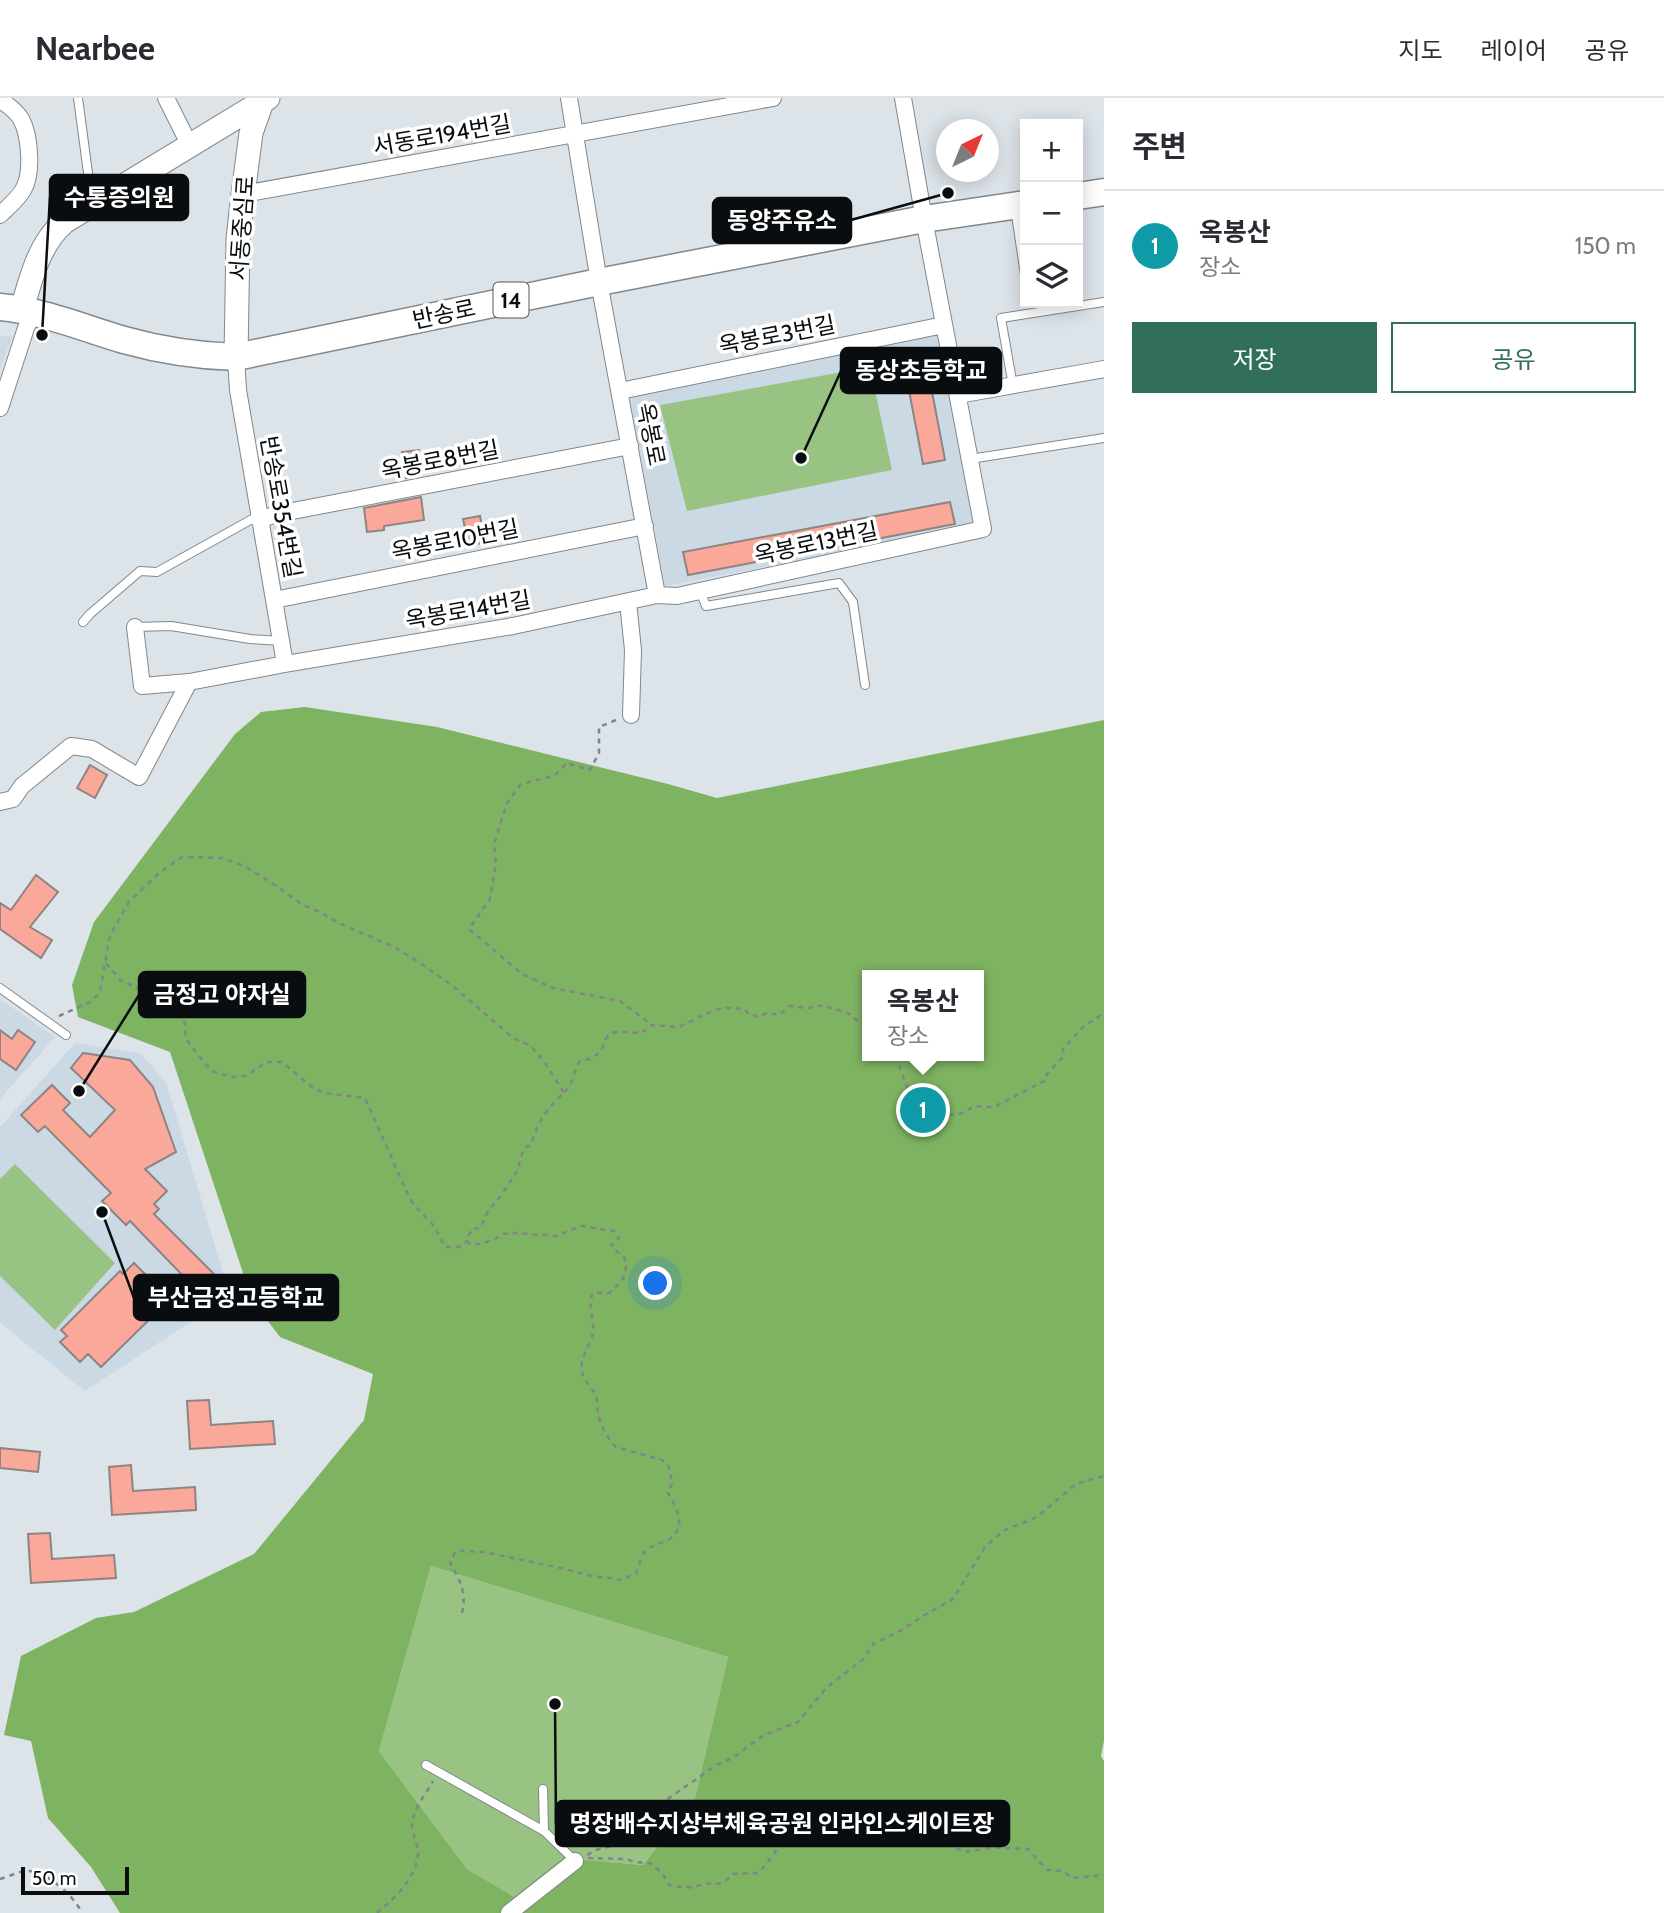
<!DOCTYPE html>
<html lang="ko">
<head>
<meta charset="utf-8">
<style>
  :root { --surface:#fff; --page:#f2f2f3; --text:#2b2b33; --muted:#7c7c81; --line:#e1e1e2; --accent:#316f5c }
  body { margin:0; font-family:Cabin,"Noto Sans KR",sans-serif; background:var(--page); color:var(--text) }
  .controls { position:absolute; right:21px; top:21px; display:grid; overflow:hidden; border-radius:0px; box-shadow:0 4px 18px #0003 }
  .controls button { width:63px; height:63px; display:grid; place-items:center; padding:0; border:0; border-bottom:2px solid var(--line); background:var(--surface); color:var(--text); font:35px sans-serif }
  .compass { position:absolute; left:936px; top:21px; width:63px; height:63px; border-radius:50%; background:var(--surface); box-shadow:0 4px 18px #0003; rotate:43deg }
  .scale { position:absolute; left:21px; bottom:18px; width:108px; box-sizing:border-box; padding-left:7px; border:4px solid #0a0d0f; border-top:0; font-size:19px; line-height:24px; white-space:nowrap; color:#0a0d0f; -webkit-text-stroke:5px #fff; paint-order:stroke }
  .you { position:absolute; left:656px; top:1186px; width:24px; height:24px; margin:-18px; border:5px solid #fff; border-radius:50%; background:#1a73e8; box-shadow:0 0 0 10px #1a73e833 }
  .badge { display:grid; place-items:center; width:46px; height:46px; border-radius:50%; background:var(--accent); color:#fff; font-size:23px; font-weight:700 }
  .pin { position:absolute; translate:-50% -50%; border:4px solid #fff; box-shadow:0 2px 7px #0006 }
  .popup { position:absolute; left:862px; top:872px; width:122px; height:91px; box-sizing:border-box; display:grid; place-content:center; border-radius:0px; background:var(--surface); filter:drop-shadow(0 2px 5px #0005); font-size:23px; white-space:nowrap; color:var(--muted) }
  .popup b { font-size:26px; color:var(--text) }
  .popup::after { content:''; position:absolute; left:50%; top:100%; margin-left:-14px; border:14px solid transparent; border-top-color:var(--surface) }
  .list { margin:0; padding:0; list-style:none }
  h2 { display:flex; justify-content:space-between; align-items:center; height:91px; margin:0; padding:0 28px; font-size:30px }
  h2 small { font-size:23px; font-weight:400; color:var(--muted) }
  .list li { display:grid; grid-template-columns:46px 1fr auto; gap:21px; align-items:center; box-sizing:border-box; height:112px; padding:0 28px; border-top:2px solid var(--line) }
  .list b { display:block; font-size:26px; white-space:nowrap }
  .list p { margin:0; font-size:23px; white-space:nowrap; color:var(--muted) }
  .list em { font-size:23px; font-style:normal; color:var(--muted) }
  .actions { display:flex; gap:14px; padding:21px 28px }
  .actions a { flex:1; padding:16px 0; border:2px solid var(--accent); border-radius:0px; text-align:center; font-size:24px; color:var(--accent) }
  .actions .main { background:var(--accent); color:#fff }
  .icon { flex:none; width:38px; height:38px; fill:none; stroke:currentColor; stroke-width:2; stroke-linecap:round; stroke-linejoin:round }
  .map { position:relative; flex:none; width:1104px; height:1815px; overflow:hidden }
  header { display:flex; align-items:center; gap:42px; box-sizing:border-box; height:98px; padding:0 35px; background:var(--surface); border-bottom:2px solid var(--line) }
  header strong { font-size:33px }
  nav { display:flex; gap:38px; margin-inline-start:auto; font-size:24px }
  main { display:flex }
  aside { flex:1; background:var(--surface) }
  .map>svg:first-child { display:block }
  .built { fill:#cbd9e4 }
  .green { fill:#99c383 }
  .forest { fill:#7eb361; fill-rule:evenodd }
  .building { fill:#faa899; stroke:#8d8483; stroke-width:2 }
  .lines { fill:none; stroke-linecap:round; stroke-linejoin:round }
  .lane-casing { stroke:#81888d; stroke-width:10 }
  .street-casing { stroke:#81888d; stroke-width:18 }
  .secondary-casing { stroke:#81888d; stroke-width:25 }
  .primary-casing { stroke:#81888d; stroke-width:29 }
  .path { stroke:#808589; stroke-width:2.5; stroke-dasharray:5 5; stroke-linecap:butt }
  .lane { stroke:#fff; stroke-width:8 }
  .street { stroke:#fff; stroke-width:16 }
  .secondary { stroke:#fff; stroke-width:23 }
  .primary { stroke:#fff; stroke-width:26 }
  .labels { text-anchor:middle; dominant-baseline:central; stroke-width:7; stroke-linejoin:round; paint-order:stroke }
  .shield { fill:#fff; stroke:#545657; stroke-width:2 }
  .shield-label { font-size:21px; font-weight:bold; fill:#0a0d0f }
  .street-label { font-size:23px; fill:#0a0d0f; stroke:#fff }
  .leader { fill:none; stroke:#0a0d0f; stroke-width:2.5 }
  .callout-dot { fill:#0a0d0f; stroke:#fff; stroke-width:2.5 }
  .callout { fill:#0a0d0f; stroke:#0a0d0f; stroke-width:2.5 }
  .callout-label { font-size:24px; text-anchor:middle; font-weight:bold; fill:#fff }
</style>
</head>
<body>
<header>
<strong>Nearbee</strong>
<nav><a>지도</a><a>레이어</a><a>공유</a></nav>
</header>
<main>
<div class="map">
<svg width="1104" height="1815" viewBox="0 0 1104 1815">
  <rect width="100%" height="100%" fill="#dce3e9"/>
  <path class="built" d="M937,234l38,191 -4,4 -306,59 -36,-194z
    M0,238l12,1 -12,32z
    M0,901l55,38 -55,62z
    M75,945l65,10 26,29 64,214 -145,95 -85,-68v-196z"/>
  <path class="green" d="M870,269l22,103 -205,41 -27,-106z
    M15,1066l100,99 -60,67 -55,-54v-97z
    M431,1468l297,91 -33,141 -52,67 -80,-7 -48,40 -48,-29 -88,-118z"/>
  <path class="forest" d="M305,609l132,20 231,57 49,14 387,-78v1021l-3,15 3,5v152h-984l-29,-46 -43,-49 -17,-77 -27,-6 17,-79 75,-38 38,-6 120,-58 110,-134 9,-46 -93,-37 -28,-37 -82,-248 -92,-35 -6,-32 22,-63 141,-188 26,-22zM867,877h112v81h-112zM431,1468l297,91 -33,141 -52,67 -80,-7 -49,39 -47,-28 -88,-118z"/>
  <path class="building" d="M926,262l19,100 -22,4 -19,-100z
    M419,352l3,22h-5l1,4 -12,2 -4,-26z
    M421,399l3,23 -40,6v4l-17,2 -3,-24z
    M950,404l5,22 -267,51 -5,-23z
    M480,418l5,26 -16,4 -6,-27z
    M90,667l17,10 -12,23 -18,-10z
    M36,777l22,17 -28,35 22,13 -11,18 -41,-29v-26l11,7z
    M0,932l12,9 6,-9 17,12 -19,28 -16,-11z
    M83,955l47,7 23,27 23,65 -31,17 22,22 -13,13 5,5 -5,5 60,60 -17,17 -28,5 -12,12 2,2 -58,57 -13,-13 -8,8 -20,-20 7,-6 -6,-6 59,-59 3,3 11,-11 26,26 27,-9 -57,-59 -4,4 -24,-24 9,-8 -66,-67 -7,6 -17,-17 31,-30 18,18 -7,7 27,27 25,-27 -44,-42z
    M209,1302l2,25 62,-4 2,23 -85,5 -3,-48z
    M0,1350l40,4 -2,20 -38,-4z
    M131,1367l2,26 62,-4 1,23 -84,5 -3,-48z
    M50,1435l2,26 62,-4 2,23 -85,5 -3,-49z"/>
  <g class="lines">
    <defs>
      <path id="lane" d="M78,0l12,90 4,11
        M1015,110l10,67
        M1013,288l-12,-68 103,-16
        M970,361l134,-21
        M700,493l6,15 133,-23 14,19 12,83
        M83,524l7,-8 50,-43 17,1 97,-54 5,2
        M135,529l36,-1 79,13 31,2
        M0,890l66,47
        M426,1667l118,66
        M543,1691l1,42 31,30"/>
      <path id="street" d="M166,0l24,48
        M569,0l30,184 58,313
        M0,2c8,5 16,11 21,19 9,16 12,55 2,71 -5,9 -16,18 -23,25
        M243,96l530,-96
        M236,259l2,33 47,274
        M620,293l324,-66
        M958,297l146,-26
        M0,310l26,-80 8,-16
        M259,422l18,-6 353,-68
        M274,502l371,-74
        M628,504l5,48 -2,65
        M135,529l7,59 47,-4
        M0,704l13,-3 9,-13 49,-40 21,3 47,28 50,-95 96,-18 228,-38 144,-31 20,1 306,-67 -59,-310 -21,-121
        M509,1815l66,-52"/>
      <path id="secondary" d="M22,211c9,-31 17,-65 42,-87l204,-124
        M236,259l2,-118 5,-45 8,-61 11,-31"/>
      <path id="primary" d="M1078,98l26,-4
        M0,209c43,4 83,21 124,33 36,10 75,16 112,17l363,-75 325,-63 101,-15"/>
    </defs>
    <use href="#lane" class="lane-casing"/>
    <use href="#street" class="street-casing"/>
    <use href="#secondary" class="secondary-casing"/>
    <use href="#primary" class="primary-casing"/>
    <path class="path" d="M616,622l-17,7v26l-9,17 -24,-7 -5,7 -8,6 -32,8 -14,19 -13,41 2,19 -6,36 -21,30 53,45 31,14 67,13 32,24
      M106,865l14,17 48,22 14,13 3,9 1,15 20,26 8,7 19,5 13,-1 20,-14h16l30,25 12,6 41,5 44,99 6,9 19,20 11,21h14l8,-6
      M59,918l33,-15 8,-9 9,-52 4,-10 16,-28 30,-29 23,-16 41,1 23,9 29,18 28,20 17,7 17,10 57,25 25,15 35,25 59,51 18,8 14,17 19,30
      M896,958c5,14 17,57 36,61 5,1 11,-2 16,-2 11,0 17,-2 25,-9l21,1 52,-27 1,-6 16,-17v-8l22,-24 12,-7 7,-7
      M462,1515c5,-20 -2,-33 -12,-50l5,-11 5,-1 24,1 77,16 26,7 35,5 14,-7c3,-6 4,-15 8,-20 5,-8 17,-9 24,-13 20,-11 9,-34 -1,-48l6,-9 -4,-12v-4l-7,-7 -46,-13c-8,-7 -16,-23 -18,-34 -1,-5 0,-12 -2,-16 -5,-14 -17,-17 -14,-35 2,-11 10,-20 11,-31 1,-13 -6,-27 0,-38h16c12,-10 21,-19 15,-36l-10,-8 -3,-4 8,-7 -5,-7 -33,-5 -25,10 -40,-3 -14,1 -8,6 -16,4h-8l-3,-3 1,-5 5,-8 6,1 3,-5 5,-11 16,-20 14,-22 6,-20 3,-4 5,-2c5,-17 12,-32 25,-44 4,-5 8,-8 12,-13 6,-8 6,-19 12,-27 8,0 19,-6 23,-14 3,-5 1,-7 5,-11 10,-9 23,-1 34,-4 3,-1 8,-5 10,-7l27,2 33,-16 11,-3 22,1 3,5 11,3 8,-4 12,2 11,-9 18,2 17,-3 9,5h4l14,5 3,4 12,5
      M587,1757l9,-5 19,-5 35,-25 19,-22 46,-32 19,-9 30,-22 34,-13 28,-34 39,-30 8,-14 27,-13 23,-15 30,-17 32,-52 15,-13 5,-4 32,-13 39,-33 28,-8
      M588,1760l38,1 9,3 15,1 12,10 7,12c8,3 16,0 23,3 4,-1 8,-3 12,-4 16,-2 15,4 29,-10l25,-1c20,-19 23,-45 57,-34 5,-8 -1,-19 -4,-27l4,-3 16,-5 17,3 17,12 54,3 14,6 4,10 12,1c10,19 24,11 40,9 12,-1 26,1 39,1l19,21 15,1 11,7 31,-3
      M0,1781c8,-2 19,-8 27,-8 20,0 47,25 55,42
      M377,1815c18,-15 41,-36 41,-62 -1,-9 -6,-18 -6,-26 1,-16 14,-31 21,-44"/>
    <use href="#lane" class="lane"/>
    <use href="#street" class="street"/>
    <use href="#secondary" class="secondary"/>
    <use href="#primary" class="primary"/>
  </g>
  <g class="labels">
    <rect class="shield" x="493.5" y="184.5" width="35" height="35" rx="5"/>
    <g class="shield-label">
      <text x="511" y="202">14</text>
    </g>
    <g class="street-label">
      <text transform="translate(442 37) rotate(-10)">서동로194번길</text>
      <text transform="translate(242 130) rotate(-86)">서동중심로</text>
      <text transform="translate(444 216) rotate(-12)">반송로</text>
      <text transform="translate(777 237) rotate(-11)">옥봉로3번길</text>
      <text transform="translate(651 336) rotate(79)">옥봉로</text>
      <text transform="translate(440 362) rotate(-11)">옥봉로8번길</text>
      <text transform="translate(281 409) rotate(80)">반송로354번길</text>
      <text transform="translate(455 442) rotate(-11)">옥봉로10번길</text>
      <text transform="translate(816 445) rotate(-12)">옥봉로13번길</text>
      <text transform="translate(468 512) rotate(-10)">옥봉로14번길</text>
    </g>
  </g>
  <path class="leader" d="M42 237L50 99M948 95L851 122M801 360L841 273M79 993L139 897M102 1114L134 1200M555 1606L556 1726"/>
  <g class="callout-dot">
    <circle cx="42" cy="237" r="7"/>
    <circle cx="948" cy="95" r="7"/>
    <circle cx="801" cy="360" r="7"/>
    <circle cx="79" cy="993" r="7"/>
    <circle cx="102" cy="1114" r="7"/>
    <circle cx="555" cy="1606" r="7"/>
  </g>
  <g class="callout">
    <rect x="50" y="77" width="138" height="45" rx="7"/>
    <rect x="713" y="100" width="138" height="45" rx="7"/>
    <rect x="841" y="250" width="160" height="45" rx="7"/>
    <rect x="139" y="874" width="166" height="45" rx="7"/>
    <rect x="134" y="1177" width="204" height="45" rx="7"/>
    <rect x="556" y="1703" width="453" height="45" rx="7"/>
  </g>
  <g class="callout-label">
    <text x="119" y="108">수통증의원</text>
    <text x="782" y="131">동양주유소</text>
    <text x="921" y="281">동상초등학교</text>
    <text x="222" y="905">금정고 야자실</text>
    <text x="236" y="1208">부산금정고등학교</text>
    <text x="782" y="1734">명장배수지상부체육공원 인라인스케이트장</text>
  </g>
</svg>
<div class="controls">
<button>+</button>
<button>−</button>
<button><svg class="icon" aria-label="layers" viewBox="0 0 24 24"><path d="M12 4l9 5-9 5-9-5zM3 14l9 5 9-5"/></svg></button>
</div>
<svg class="compass" viewBox="-18 -18 36 36"><path d="M0-13l5 13h-10z" fill="#e53935"/><path d="M0 13l5-13h-10z" fill="#7c7c81"/></svg>
<div class="scale">50 m</div>
<div class="you"></div>
<div class="pin badge" style="left:923px;top:1012px;background:#0f9aa8">1</div>
<div class="popup"><b>옥봉산</b>장소</div>
</div>
<aside>
<h2>주변<small></small></h2>
<ul class="list">
<li><span class="badge" style="background:#0f9aa8">1</span><div><b>옥봉산</b><p>장소</p></div><em>150 m</em></li>
</ul>
<div class="actions"><a class="main">저장</a><a>공유</a></div>
</aside>
</main>
</body>
</html>
